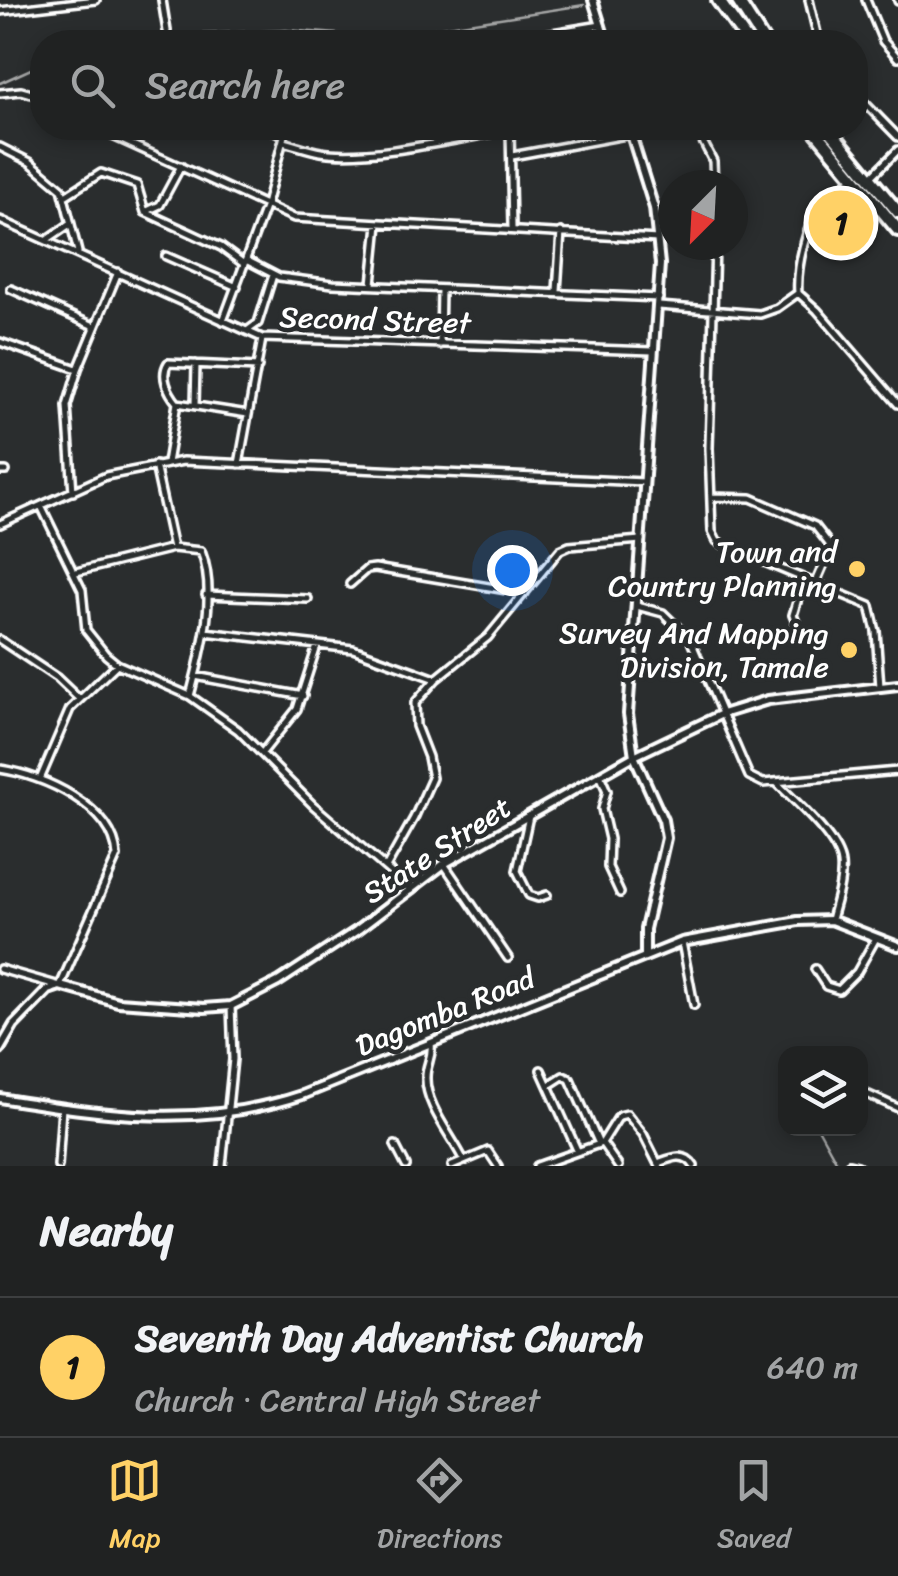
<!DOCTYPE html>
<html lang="en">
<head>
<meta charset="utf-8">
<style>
  :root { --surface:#202222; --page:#2d2f2f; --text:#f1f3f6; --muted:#a2a4a5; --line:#3d3f40; --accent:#ffd166 }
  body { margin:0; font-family:Sriracha,sans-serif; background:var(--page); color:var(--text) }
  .controls { position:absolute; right:30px; bottom:30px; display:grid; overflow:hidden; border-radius:20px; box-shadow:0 5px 15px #0003 }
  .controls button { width:90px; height:90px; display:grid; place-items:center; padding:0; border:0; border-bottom:2px solid var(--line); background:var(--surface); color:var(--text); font:50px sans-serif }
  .compass { position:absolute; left:658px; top:170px; width:90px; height:90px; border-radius:50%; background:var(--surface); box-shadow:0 5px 15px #0003; rotate:204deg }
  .you { position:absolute; left:512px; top:570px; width:35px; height:35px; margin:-25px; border:8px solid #fff; border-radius:50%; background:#1a73e8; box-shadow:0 0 0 15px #1a73e833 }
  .badge { display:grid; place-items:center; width:65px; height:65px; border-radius:50%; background:var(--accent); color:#111; font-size:32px; font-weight:700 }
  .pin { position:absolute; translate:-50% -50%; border:5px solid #fff; box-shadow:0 2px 10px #0006 }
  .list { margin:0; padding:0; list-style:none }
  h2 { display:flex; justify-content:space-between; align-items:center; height:130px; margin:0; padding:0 40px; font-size:42px }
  h2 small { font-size:32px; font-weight:400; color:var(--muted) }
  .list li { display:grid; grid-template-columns:65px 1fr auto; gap:30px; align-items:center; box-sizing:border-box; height:140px; padding:0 40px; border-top:2px solid var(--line) }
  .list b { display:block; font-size:38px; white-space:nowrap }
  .list p { margin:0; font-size:32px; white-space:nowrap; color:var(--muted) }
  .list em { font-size:32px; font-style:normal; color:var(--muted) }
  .icon { flex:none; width:55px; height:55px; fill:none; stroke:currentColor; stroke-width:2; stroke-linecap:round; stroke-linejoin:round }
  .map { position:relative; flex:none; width:898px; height:1166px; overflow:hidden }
  .search { position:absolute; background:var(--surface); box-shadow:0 5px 15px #0003; left:30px; right:30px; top:30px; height:110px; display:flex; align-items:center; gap:25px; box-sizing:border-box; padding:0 35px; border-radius:40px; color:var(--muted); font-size:38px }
  .sheet { height:270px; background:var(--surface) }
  nav { display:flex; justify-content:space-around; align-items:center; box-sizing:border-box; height:140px; border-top:2px solid var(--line); background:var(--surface); font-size:28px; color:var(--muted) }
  nav a { display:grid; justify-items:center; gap:5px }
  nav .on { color:var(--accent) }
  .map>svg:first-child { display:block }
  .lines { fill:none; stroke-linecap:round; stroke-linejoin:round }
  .stream { stroke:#a6a7a7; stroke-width:2.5 }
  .minor-casing { stroke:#fff; stroke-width:12 }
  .tertiary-casing { stroke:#fff; stroke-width:14 }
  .trunk-casing { stroke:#fff; stroke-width:18 }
  .minor { stroke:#2a2d2e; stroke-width:5 }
  .tertiary { stroke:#2a2d2e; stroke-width:6 }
  .trunk { stroke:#2a2d2e; stroke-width:10 }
  .poi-dot { fill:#ffd166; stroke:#2a2d2e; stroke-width:4 }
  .labels { text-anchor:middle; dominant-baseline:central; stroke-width:9; stroke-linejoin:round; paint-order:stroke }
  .street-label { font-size:30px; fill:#fff; stroke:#2a2d2e }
  .poi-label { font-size:30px; fill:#fff; stroke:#2a2d2e; text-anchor:end }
</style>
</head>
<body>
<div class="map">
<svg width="898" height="1166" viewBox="0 0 898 1166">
  <rect width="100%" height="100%" fill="#2a2d2e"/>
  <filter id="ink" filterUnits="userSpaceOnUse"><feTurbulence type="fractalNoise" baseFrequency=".01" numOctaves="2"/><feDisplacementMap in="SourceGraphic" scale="20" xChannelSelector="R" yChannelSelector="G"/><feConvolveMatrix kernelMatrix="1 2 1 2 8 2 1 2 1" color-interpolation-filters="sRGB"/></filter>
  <g filter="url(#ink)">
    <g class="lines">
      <path class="stream" d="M108,42l25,-5 153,-7 91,7 207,-32
        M0,83l42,-19
        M818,1128l21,38"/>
      <defs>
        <path id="minor" d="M162,0l5,31
          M809,0l10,42
          M866,0l17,41 15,17
          M898,0v1
          M0,11l96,-11
          M498,42l103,-17
          M0,93l21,-2 21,6
          M856,94l42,43
          M95,128l199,90 364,21
          M266,128l18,7
          M696,128l17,33 1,24
          M510,130l2,98
          M283,142c13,3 25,8 38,10 49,8 139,-14 189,-22
          M0,147l30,15 32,27 16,63
          M512,156l119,-22
          M871,177l27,-27
          M65,196l36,-23 36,12 8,27
          M145,212l76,35 23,17
          M145,212l15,-7 21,-39
          M0,220l262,118 391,13
          M48,239l22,-15
          M715,245l-6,203 3,83 5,10 9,5 144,60 6,25 4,56
          M166,256l71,31
          M246,260l33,17 54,7 326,14
          M372,284l6,-60
          M11,289l83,37
          M557,291l4,-59
          M798,293c-2,-25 8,-68 23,-88 8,-11 22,-19 33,-27
          M659,306l101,8 17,-6 21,-15 19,17 81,94
          M223,321l43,-116 20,-77
          M247,331l11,-8 15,-48
          M0,342l77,27
          M440,345l1,-56
          M177,403c-9,-11 -17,-27 -9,-40l90,4
          M195,405l1,-41
          M167,463l10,-60 71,11
          M239,464l23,-125
          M155,465l18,83
          M0,471h6
          M73,492l-6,-86 11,-37 40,-97
          M711,497l40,1 64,28 14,18v8l-13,30
          M41,506l41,84 4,40 20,25 11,9 73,32 48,34 75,75 98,85
          M0,524l106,-48 77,-15 461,21
          M76,572l97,-24 28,3c17,44 0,102 -11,145
          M350,584l17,-15 8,-1 150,25
          M206,595l102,4
          M637,606l26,7 27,26 59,137 14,7 135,-12
          M798,627l-5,-12 11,-36
          M205,632l148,17 83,30
          M0,640l57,38 21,20
          M195,676l108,20
          M262,753l35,-44 20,-63
          M0,769c42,6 114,37 117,87l-57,130 -60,-17
          M600,775l7,16 -5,18 7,30 -1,28 12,26
          M41,777l29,-68 47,-45
          M776,782c17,18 63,57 65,82 2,18 -6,39 -10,56
          M529,816l-12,55 12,24 9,3 9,-3
          M444,864l64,94
          M387,866l27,-48 18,-40 -4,-21 -12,-31 -1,-23 21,-24 52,-42 72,-87 9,-4 72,-6
          M682,942l12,63
          M815,969l11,17 13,4 18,-18 19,-34
          M431,1044c2,13 -5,20 -5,33 -1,28 26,59 38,84
          M541,1070l36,80
          M549,1085l14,-9 7,3 29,65
          M860,1091l38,17
          M602,1143l17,-27 8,-2 16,20 16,32
          M395,1145l11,21
          M658,1163c13,-5 27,-12 36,3
          M849,1164l9,2
          M58,1166l4,-58
          M222,1166l11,-107 -2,-53
          M452,1166l36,-15 10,15
          M537,1166l65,-23 16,23"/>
        <path id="tertiary" d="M593,0l13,42
          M629,128l25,80 6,56 -32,450 6,42 29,64 3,18 -21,91v26
          M0,1049l14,-24 34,-35 12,-4 58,16 86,6 27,-2 47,-24 78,-51 88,-67 190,-108 88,-42 46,-14 130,-15
          M0,1098c102,17 201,31 302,-3l380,-153 116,-21 33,-1 67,26"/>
        <path id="trunk" d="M718,0l30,42
          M737,0l27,42
          M813,128l85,102
          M828,128l70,84"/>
      </defs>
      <use href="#minor" class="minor-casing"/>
      <use href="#tertiary" class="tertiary-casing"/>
      <use href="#trunk" class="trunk-casing"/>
      <use href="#minor" class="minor"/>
      <use href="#tertiary" class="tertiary"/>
      <use href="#trunk" class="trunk"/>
    </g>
  </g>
  <g class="poi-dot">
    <circle cx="857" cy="569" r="10"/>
    <circle cx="849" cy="650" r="10"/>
  </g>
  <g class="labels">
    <g class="street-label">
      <text transform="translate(375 320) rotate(2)">Second Street</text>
      <text transform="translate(437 850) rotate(-33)">State Street</text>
      <text transform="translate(445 1012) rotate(-22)">Dagomba Road</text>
    </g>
    <g class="poi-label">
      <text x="837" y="552">Town and<tspan x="837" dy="34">Country Planning</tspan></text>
      <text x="829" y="633">Survey And Mapping<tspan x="829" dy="34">Division, Tamale</tspan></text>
    </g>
  </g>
</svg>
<div class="controls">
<button><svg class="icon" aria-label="layers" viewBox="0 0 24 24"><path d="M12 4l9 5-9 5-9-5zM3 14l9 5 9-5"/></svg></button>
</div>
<svg class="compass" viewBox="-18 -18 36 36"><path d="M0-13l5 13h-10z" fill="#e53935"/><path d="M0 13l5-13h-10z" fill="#a2a4a5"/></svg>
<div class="you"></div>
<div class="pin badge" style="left:841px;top:223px">1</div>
<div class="search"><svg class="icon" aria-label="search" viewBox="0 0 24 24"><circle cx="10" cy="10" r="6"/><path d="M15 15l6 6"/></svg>Search here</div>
</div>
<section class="sheet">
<h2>Nearby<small></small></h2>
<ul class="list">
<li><span class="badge">1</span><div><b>Seventh Day Adventist Church</b><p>Church · Central High Street</p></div><em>640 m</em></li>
</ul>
</section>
<nav>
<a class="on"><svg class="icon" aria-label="map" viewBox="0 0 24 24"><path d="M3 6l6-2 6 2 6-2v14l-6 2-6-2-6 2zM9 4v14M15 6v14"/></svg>Map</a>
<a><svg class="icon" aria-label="directions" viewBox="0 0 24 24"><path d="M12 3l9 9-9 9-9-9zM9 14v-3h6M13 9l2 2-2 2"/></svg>Directions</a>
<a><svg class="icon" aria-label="saved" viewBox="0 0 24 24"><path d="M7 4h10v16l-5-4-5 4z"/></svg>Saved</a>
</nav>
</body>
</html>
